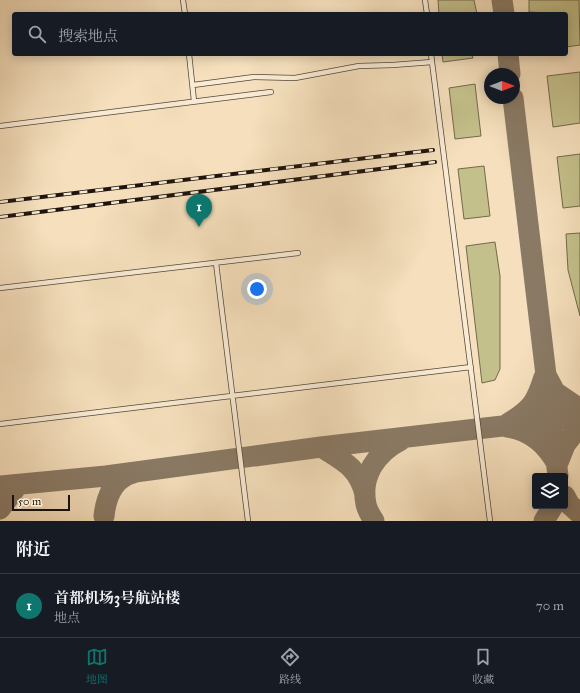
<!DOCTYPE html>
<html lang="zh">
<head>
<meta charset="utf-8">
<style>
  :root { --surface:#171b24; --page:#20242c; --text:#f1f3f6; --muted:#9ea1a6; --line:#363941; --accent:#0f766e }
  body { margin:0; font-family:"IM FELL Great Primer","Noto Serif SC",serif; background:var(--page); color:var(--text) }
  .controls { position:absolute; right:12px; bottom:12px; display:grid; overflow:hidden; border-radius:4px; box-shadow:0 2px 10px #0003 }
  .controls button { width:36px; height:36px; display:grid; place-items:center; padding:0; border:0; border-bottom:1px solid var(--line); background:var(--surface); color:var(--text); font:20px sans-serif }
  .compass { position:absolute; left:484px; top:68px; width:36px; height:36px; border-radius:50%; background:var(--surface); box-shadow:0 2px 10px #0003; rotate:90deg }
  .scale { position:absolute; left:12px; bottom:10px; width:58px; box-sizing:border-box; padding-left:4px; border:2px solid #1e140e; border-top:0; font-size:11px; line-height:14px; white-space:nowrap; color:#1e140e; -webkit-text-stroke:3px #f8ead3; paint-order:stroke }
  .you { position:absolute; left:257px; top:289px; width:14px; height:14px; margin:-10px; border:3px solid #fff; border-radius:50%; background:#1a73e8; box-shadow:0 0 0 6px #1a73e833 }
  .badge { display:grid; place-items:center; width:26px; height:26px; border-radius:50%; background:var(--accent); color:#fff; font-size:13px; font-weight:700 }
  .pin { position:absolute; translate:-50% -33px; filter:drop-shadow(0 1px 2px #0008) }
  .pin::after { content:''; position:absolute; top:21px; width:14px; height:12px; background:inherit; clip-path:polygon(0 0,100% 0,50% 100%) }
  .list { margin:0; padding:0; list-style:none }
  h2 { display:flex; justify-content:space-between; align-items:center; height:52px; margin:0; padding:0 16px; font-size:17px }
  h2 small { font-size:13px; font-weight:400; color:var(--muted) }
  .list li { display:grid; grid-template-columns:26px 1fr auto; gap:12px; align-items:center; box-sizing:border-box; height:64px; padding:0 16px; border-top:1px solid var(--line) }
  .list b { display:block; font-size:15px; white-space:nowrap }
  .list p { margin:0; font-size:13px; white-space:nowrap; color:var(--muted) }
  .list em { font-size:13px; font-style:normal; color:var(--muted) }
  .icon { flex:none; width:22px; height:22px; fill:none; stroke:currentColor; stroke-width:2; stroke-linecap:round; stroke-linejoin:round }
  .map { position:relative; flex:none; width:580px; height:521px; overflow:hidden }
  .search { position:absolute; background:var(--surface); box-shadow:0 2px 10px #0003; left:12px; right:12px; top:12px; height:44px; display:flex; align-items:center; gap:10px; box-sizing:border-box; padding:0 14px; border-radius:4px; color:var(--muted); font-size:15px }
  .sheet { height:116px; background:var(--surface) }
  nav { display:flex; justify-content:space-around; align-items:center; box-sizing:border-box; height:56px; border-top:1px solid var(--line); background:var(--surface); font-size:11px; color:var(--muted) }
  nav a { display:grid; justify-items:center; gap:2px }
  nav .on { color:var(--accent) }
  .map>svg:first-child { display:block }
  .green { fill:#c4c08b; stroke:#716a4c }
  .lines { fill:none; stroke-linecap:round; stroke-linejoin:round }
  .taxiway { stroke:#8a7a65; stroke-width:21 }
  .lane-casing { stroke:#54473a; stroke-width:6 }
  .lane { stroke:#f8ead3; stroke-width:4.5 }
  .rail-casing { stroke:#1e140e; stroke-width:4 }
  .rail { stroke:#f8ead3; stroke-width:2.5; stroke-dasharray:8; stroke-linecap:butt }
</style>
</head>
<body>
<div class="map">
<svg width="580" height="521" viewBox="0 0 580 521">
  <rect width="100%" height="100%" fill="#f5dfbc"/>
  <filter id="stains"><feTurbulence type="fractalNoise" baseFrequency=".005" numOctaves="4"/><feColorMatrix values="0 0 0 0 .2 0 0 0 0 .09 0 0 0 0 .02 0 0 0 .5 -.17"/></filter>
  <radialGradient id="worn" r=".72"><stop offset=".6" stop-color="#630" stop-opacity="0"/><stop offset="1" stop-color="#630" stop-opacity=".3"/></radialGradient>
  <path class="green" d="M438,0h36l3,14h-38z
    M529,0h50l1,45 -14,2v-33l-37,-2z
    M442,54h30l1,4 -30,4z
    M580,72v51l-27,4 -6,-51z
    M475,84l6,52 -26,3 -6,-51z
    M580,154v52l-17,2 -6,-51z
    M484,166l6,50 -26,3 -6,-50z
    M580,233v83l-12,-46 -2,-36z
    M495,242l5,34v93l-5,11 -13,3 -16,-137z"/>
  <g class="lines">
    <path class="taxiway" d="M502,0l2,14
      M508,54l2,20
      M513,98l45,378
      M547,377l8,15 25,17
      M507,424c24,-14 29,-21 37,-47
      M507,427c23,3 39,17 50,37
      M321,447c22,14 37,20 44,47
      M557,465l8,-20 15,-20
      M0,486l106,-10 215,-29 259,-30
      M565,496l4,8 11,10
      M0,509l18,-24
      M104,516c2,-18 9,-38 29,-43
      M374,521c-3,-5 -7,-11 -8,-17 -6,-28 11,-52 35,-64
      M544,521l9,-15"/>
    <defs>
      <path id="lane" d="M183,0l2,14
        M425,0l2,14
        M189,54l5,47
        M431,54l59,467
        M193,85l61,-8 41,1 64,-12 34,-1 39,-3
        M0,126l271,-34
        M216,263l32,258
        M0,288l298,-35
        M0,424l471,-57"/>
    </defs>
    <use href="#lane" class="lane-casing"/>
    <use href="#lane" class="lane"/>
    <defs>
      <path id="rail" d="M0,202l433,-52
        M0,217l435,-55"/>
    </defs>
    <use href="#rail" class="rail-casing"/>
    <use href="#rail" class="rail"/>
  </g>
  <rect width="100%" height="100%" filter="url(#stains)"/>
  <rect width="100%" height="100%" fill="url(#worn)"/>
</svg>
<div class="controls">
<button><svg class="icon" aria-label="layers" viewBox="0 0 24 24"><path d="M12 4l9 5-9 5-9-5zM3 14l9 5 9-5"/></svg></button>
</div>
<svg class="compass" viewBox="-18 -18 36 36"><path d="M0-13l5 13h-10z" fill="#e53935"/><path d="M0 13l5-13h-10z" fill="#9ea1a6"/></svg>
<div class="scale">50 m</div>
<div class="you"></div>
<div class="pin badge" style="left:199px;top:227px">1</div>
<div class="search"><svg class="icon" aria-label="search" viewBox="0 0 24 24"><circle cx="10" cy="10" r="6"/><path d="M15 15l6 6"/></svg>搜索地点</div>
</div>
<section class="sheet">
<h2>附近<small></small></h2>
<ul class="list">
<li><span class="badge">1</span><div><b>首都机场3号航站楼</b><p>地点</p></div><em>70 m</em></li>
</ul>
</section>
<nav>
<a class="on"><svg class="icon" aria-label="map" viewBox="0 0 24 24"><path d="M3 6l6-2 6 2 6-2v14l-6 2-6-2-6 2zM9 4v14M15 6v14"/></svg>地图</a>
<a><svg class="icon" aria-label="directions" viewBox="0 0 24 24"><path d="M12 3l9 9-9 9-9-9zM9 14v-3h6M13 9l2 2-2 2"/></svg>路线</a>
<a><svg class="icon" aria-label="saved" viewBox="0 0 24 24"><path d="M7 4h10v16l-5-4-5 4z"/></svg>收藏</a>
</nav>
</body>
</html>
